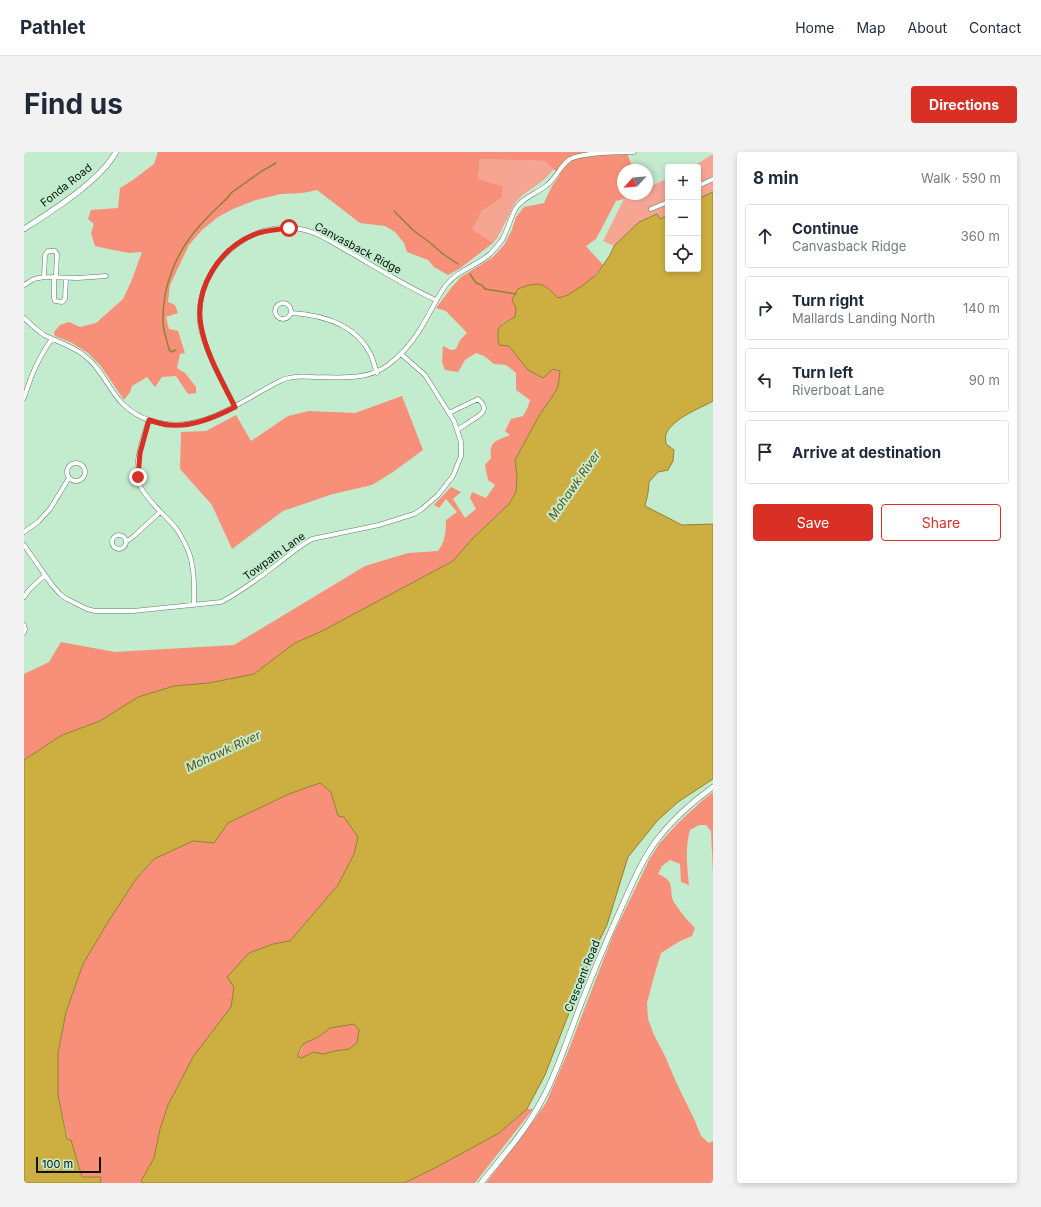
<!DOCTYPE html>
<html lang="en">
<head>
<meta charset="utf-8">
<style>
  :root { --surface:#fff; --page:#f2f2f3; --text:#1f2937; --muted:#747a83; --line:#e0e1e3; --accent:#d93025 }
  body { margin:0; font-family:Inter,sans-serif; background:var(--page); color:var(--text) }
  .controls { position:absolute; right:12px; top:12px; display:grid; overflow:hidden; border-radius:4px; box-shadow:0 2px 6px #0003 }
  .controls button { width:36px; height:36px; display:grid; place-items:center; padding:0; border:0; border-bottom:1px solid var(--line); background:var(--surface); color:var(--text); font:20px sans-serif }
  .compass { position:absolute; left:593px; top:12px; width:36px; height:36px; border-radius:50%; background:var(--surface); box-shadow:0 2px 6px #0003; rotate:244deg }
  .scale { position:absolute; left:12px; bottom:10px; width:65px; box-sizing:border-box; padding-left:4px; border:2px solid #08160c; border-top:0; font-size:11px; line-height:14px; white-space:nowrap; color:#08160c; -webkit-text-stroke:3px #c3ebce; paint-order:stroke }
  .stop { position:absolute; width:12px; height:12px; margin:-9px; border:3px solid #d93025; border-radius:50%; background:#fff }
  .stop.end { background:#d93025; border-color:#fff; box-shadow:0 1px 4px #0008 }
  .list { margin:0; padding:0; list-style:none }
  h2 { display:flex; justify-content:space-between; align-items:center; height:52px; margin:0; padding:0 16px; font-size:17px }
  h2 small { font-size:13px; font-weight:400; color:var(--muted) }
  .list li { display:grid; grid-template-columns:26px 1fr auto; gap:12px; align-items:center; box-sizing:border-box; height:64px; margin:0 8px 8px; padding:0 8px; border:1px solid var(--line); border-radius:4px }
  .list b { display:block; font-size:15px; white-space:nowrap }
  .list p { margin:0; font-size:13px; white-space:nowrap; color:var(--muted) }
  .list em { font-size:13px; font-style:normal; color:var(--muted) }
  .actions { display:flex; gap:8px; padding:12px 16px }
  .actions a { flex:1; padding:9px 0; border:1px solid var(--accent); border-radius:4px; text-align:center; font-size:14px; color:var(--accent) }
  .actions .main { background:var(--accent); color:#fff }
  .icon { flex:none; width:22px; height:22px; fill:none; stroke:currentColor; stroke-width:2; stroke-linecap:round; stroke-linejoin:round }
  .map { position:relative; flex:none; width:689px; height:1031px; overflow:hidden; border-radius:4px }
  header { display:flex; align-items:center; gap:24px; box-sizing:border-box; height:56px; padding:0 20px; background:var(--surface); border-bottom:1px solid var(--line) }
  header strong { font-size:19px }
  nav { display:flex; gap:22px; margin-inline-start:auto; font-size:14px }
  .intro { display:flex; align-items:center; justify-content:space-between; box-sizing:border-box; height:96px; padding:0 24px }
  h1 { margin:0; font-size:28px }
  .button { padding:10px 18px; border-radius:4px; background:var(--accent); color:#fff; font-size:14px; font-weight:700 }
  main { display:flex; gap:24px; padding:0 24px }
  aside { flex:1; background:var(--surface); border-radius:4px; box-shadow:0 2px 6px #0003 }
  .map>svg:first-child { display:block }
  .green { fill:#f6a593 }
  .forest { fill:#f89079 }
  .water { fill:#cdaf41; stroke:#928131; fill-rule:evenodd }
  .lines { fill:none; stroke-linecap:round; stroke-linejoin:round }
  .stream { stroke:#928131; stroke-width:1.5 }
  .minor-casing { stroke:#5c8167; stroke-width:5 }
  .tertiary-casing { stroke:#5c8167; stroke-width:6 }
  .minor { stroke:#fff; stroke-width:4 }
  .tertiary { stroke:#fff; stroke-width:5 }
  .route { stroke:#d93025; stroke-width:5 }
  .labels { text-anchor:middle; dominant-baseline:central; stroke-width:4; stroke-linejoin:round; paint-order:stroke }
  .street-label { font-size:11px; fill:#08160c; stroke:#c3ebce }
  .water-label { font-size:12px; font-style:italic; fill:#605016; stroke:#c3ebce }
</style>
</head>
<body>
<header>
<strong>Pathlet</strong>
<nav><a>Home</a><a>Map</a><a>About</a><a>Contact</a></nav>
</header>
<div class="intro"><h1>Find us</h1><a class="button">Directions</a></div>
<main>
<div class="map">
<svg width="689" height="1031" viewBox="0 0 689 1031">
  <rect width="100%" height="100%" fill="#c3ebce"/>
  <path class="green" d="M689,2v38l-15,7v-32h-7l9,-5z
    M456,7l65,2 9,8 -9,10 -22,16 -8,8 -17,34 -5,6 -22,-14 11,-18 20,-13 1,-12 -25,-7z
    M644,26v37l-8,4 -3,-5 -18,8 -25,24 -11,-5 21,-42 11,-5h12v-6z"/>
  <path class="forest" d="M134,0h471l-1,4 6,14h-11v24h14l-13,5 -8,2 -20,38 -10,7 17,19c-11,16 -27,28 -45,33l-10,-10 -32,20 -1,9 -13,6 7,23 19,24 25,-1 7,2 -2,16 -6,10 -12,17 -25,46 2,17 -1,15 -7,12 -37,35 -19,22 -131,70 -27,12 -41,31 -45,9 -35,3 -36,11 -38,24 -38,14 -38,25v-86l25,-12 12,-20 54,10 119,-7 131,-79 43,-13 30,-2c7,-9 8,-20 8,-31l11,-8 -11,-13 -7,9 -5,-3 17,-18 10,5 -8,7 12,19 11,-9 -6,-11 2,-6 14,6 9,-13 -7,-5 -3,-15 6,-7c-2,-17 5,-17 19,-23l-5,-4 6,-12 12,-3 4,-7 3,-9 -14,-10v-17l-10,-8 -12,-1 -10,-8 -8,-3 -11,7 -7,12 -13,-2 -3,-8 1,-16 8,4 5,-1 4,-9 7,-7 -21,-22 -10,-3 16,-21 9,-10 32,-20 11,-12 7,-13 5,-15 8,-10 20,-4 8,-17 8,-11 -15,-14 -65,-2 -2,20 25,7 -1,12 -20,13 -10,18 21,14 -34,26 -11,6 -14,-8 -6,-7 -21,-8 -3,-9 -9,-11 -10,-6 -25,-3 -43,-33 -14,3 -22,1 -25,6 -21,8 -17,9 -16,13 -13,15 -19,40 -2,17 7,3 3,8 -12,4 3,12 9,2 7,22 -5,1 -3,14 8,5 11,14v6l-8,1 -12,-18 -14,1 -7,10 -8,-10 -15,9 -2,6 -6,8 -24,-35 -12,-12 -16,-10 -17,-7 -1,-4 6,-7 9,-3 11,5 16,-4 27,-24 8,-17 11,-30 -13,1 -16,-3 -18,-4 -4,-13 3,-9 -6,-5 3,-9 27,-2 2,-20 13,-8 21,-16z
    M378,244l21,54 -30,22 -21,13 -39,9 -50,17 -51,38 -20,-44 -32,-36 1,-37 25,-1 30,-16 15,26 37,-25 21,-5 46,2z
    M296,631l11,9 7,24 6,1 14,20 -4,17 -16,31 -48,56 -17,3 -39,43 -3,20 -38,50 -25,48 -8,24 -6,29 -12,22 1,3h-43l1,-6h-19l-11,-37 -3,-1 -10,-44v-42l8,-41 17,-48 25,-42 28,-43 18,-20 39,-18 21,2 14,-20 61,-29z
    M689,640v82l-2,-43 -5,-6h-7l-9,5c-5,18 -3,36 -1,55l-8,-3 -1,-18 -10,-4 -8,6 -4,8c21,8 8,19 18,31 5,8 12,16 19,23l-3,8 -12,5 -19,12 -8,27 -6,23 1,16 6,16 11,21 12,28 18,37 6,15 8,7 4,-2v42h-227l48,-63 12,-17 21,-49 46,-119 36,-75 10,-16 18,-20 26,-24z
    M330,871l5,6 -2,14 -8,6 -14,2 -12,3 -9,-2 -13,6 -4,-2 5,-7 1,-5 17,-8 10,-8z
    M503,957h6l-58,74h-71l33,-16 62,-34z"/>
  <path class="water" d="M689,40v209c-14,8 -40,17 -47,33 -1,3 0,7 0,10l8,6 -1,11 -5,9 -10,2 -9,10 -1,11 -3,13 37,19 31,-1v255l-35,23 -21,19 -29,36 -21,68 -17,34 -45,116 -18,34 -28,24 -62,34 -33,16h-261l-2,-2 13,-23 6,-29 8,-24 25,-48 38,-50 3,-20 -7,-10 22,-24 24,-9 17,-3 48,-56 16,-31 4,-17 -14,-20 -6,-1 -7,-24 -11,-9 -31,11 -61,29 -14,20 -21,-2 -39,18 -18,20 -28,43 -25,42 -17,48 -8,41v42l9,44 4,1 11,37h19l-1,6h-76v-423l38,-25 38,-14 38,-24 36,-11 35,-3 45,-9 41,-31 27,-12 131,-70 19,-22 37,-35 7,-12 1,-15 -2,-17 25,-46 12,-17 6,-10 2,-16 -7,-2 -10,9 -15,-8 -19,-24 -10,-1c-3,-19 -1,-19 16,-28l1,-9 -4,-8 6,-11c21,-8 25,-7 40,9l10,-3 14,-9 15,-12 13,-19 4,-9 25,-24 18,-8 3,5 8,-4v54h30v-70zM330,872l5,6 -2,13 -8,6 -14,2 -12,3 -9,-2 -13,6 -4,-2 6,-12 17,-8 10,-8z"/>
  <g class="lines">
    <path class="stream" d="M370,59l20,20 14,10 15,13 15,10
      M446,122l6,9 6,2 3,4 31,5
      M152,198l-5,2 -2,-3c-2,-9 -6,-18 -6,-27 -1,-37 14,-72 39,-99 6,-6 11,-12 17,-17 5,-5 9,-8 12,-13l31,-22 14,-8"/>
    <defs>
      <path id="minor" d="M674,34l15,-7
        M627,57l17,-7
        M20,125l1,-22 3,-4h7l2,3 -1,21 -2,3v20l1,3 7,1 3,-3 1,-21
        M0,133l10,-6 10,-2 34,1 28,-2
        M251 159a8 8 0 1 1 16 0a8 8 0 1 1-16 0Z
        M268,161c31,2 64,11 79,42 2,5 4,12 6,18
        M0,166c6,6 13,12 20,17 14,7 29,11 41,21 17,13 23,33 38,48 8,8 18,14 29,17 48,15 88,-20 128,-40 10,-5 22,-5 34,-4 25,0 53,4 74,-12 12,-9 23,-21 31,-34 10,-15 16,-31 27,-46 12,-15 30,-19 44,-31 4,-4 9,-10 12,-14 6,-10 8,-22 14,-32 7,-11 22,-15 31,-23 9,-7 13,-19 23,-26 15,-7 46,-7 64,-7
        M0,246c7,-22 14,-40 28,-59
        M211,255c-12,-24 -31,-57 -35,-84 -6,-56 50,-107 105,-93 17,4 31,15 46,23 28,16 56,34 85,47
        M425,261l29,-14c13,11 2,16 -7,22 -5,3 -9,6 -14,9
        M125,268c-6,18 -17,48 -9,66 4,8 10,14 15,20 8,9 16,15 23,25 6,10 13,23 14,34 3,13 2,27 2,40
        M43 320a9 9 0 1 1 18 0a9 9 0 1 1-18 0Z
        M0,380l14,-10 12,-13 19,-31
        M88 390a7 7 0 1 1 14 0a7 7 0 1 1-14 0Z
        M102,390l8,-6 26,-24
        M0,393l28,40 8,9 7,5 20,10 8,2h38l88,-9c20,-10 38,-24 55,-37 12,-9 23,-19 36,-26l67,-14 35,-11 8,-5 16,-14 15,-19 8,-20v-14l-7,-21 -29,-46 -24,-21
        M0,445l5,-7 16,-15
        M0,473l1,4 -1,4"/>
      <path id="tertiary" d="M0,77c28,-18 76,-48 92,-77
        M457,1031c22,-27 46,-54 62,-85 12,-22 20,-47 29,-70 14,-39 30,-77 47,-115 11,-24 21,-50 37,-72 16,-21 36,-39 57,-54"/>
    </defs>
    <use href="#minor" class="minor-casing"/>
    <use href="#tertiary" class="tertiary-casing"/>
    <use href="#minor" class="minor"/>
    <use href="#tertiary" class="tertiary"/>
  </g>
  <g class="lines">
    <path class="route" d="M114,325l2,-24 9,-33c7,2 14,5 22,5 21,2 45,-8 64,-18 -13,-26 -29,-53 -34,-81 -7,-37 18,-77 52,-91 12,-5 23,-5 36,-7"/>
  </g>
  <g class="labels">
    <g class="street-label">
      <text transform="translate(42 33) rotate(-38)">Fonda Road</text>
      <text transform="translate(334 96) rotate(28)">Canvasback Ridge</text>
      <text transform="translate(250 404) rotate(-36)">Towpath Lane</text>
      <text transform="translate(558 824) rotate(-68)">Crescent Road</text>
    </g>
    <g class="water-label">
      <text transform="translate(550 333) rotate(-55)">Mohawk River</text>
      <text transform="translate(199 599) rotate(-25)">Mohawk River</text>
    </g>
  </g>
</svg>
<div class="controls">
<button>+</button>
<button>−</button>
<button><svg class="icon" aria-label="locate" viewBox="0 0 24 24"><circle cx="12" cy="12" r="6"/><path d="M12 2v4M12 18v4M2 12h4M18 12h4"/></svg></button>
</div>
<svg class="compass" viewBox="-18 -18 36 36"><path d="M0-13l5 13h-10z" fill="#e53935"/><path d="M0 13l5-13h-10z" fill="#747a83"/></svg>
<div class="scale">100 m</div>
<div class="stop" style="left:265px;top:76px"></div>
<div class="stop end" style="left:114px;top:325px"></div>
</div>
<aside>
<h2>8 min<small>Walk · 590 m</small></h2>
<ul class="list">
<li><svg class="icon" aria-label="ahead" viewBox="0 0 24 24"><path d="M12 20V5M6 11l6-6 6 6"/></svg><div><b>Continue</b><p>Canvasback Ridge</p></div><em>360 m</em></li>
<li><svg class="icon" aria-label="right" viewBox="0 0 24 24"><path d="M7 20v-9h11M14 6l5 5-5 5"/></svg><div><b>Turn right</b><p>Mallards Landing North</p></div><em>140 m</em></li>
<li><svg class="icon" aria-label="left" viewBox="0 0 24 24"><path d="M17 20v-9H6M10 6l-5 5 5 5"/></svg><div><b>Turn left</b><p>Riverboat Lane</p></div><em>90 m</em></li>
<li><svg class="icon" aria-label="arrive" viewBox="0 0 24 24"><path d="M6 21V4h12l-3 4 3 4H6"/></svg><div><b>Arrive at destination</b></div></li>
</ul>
<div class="actions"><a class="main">Save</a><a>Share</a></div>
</aside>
</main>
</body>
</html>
